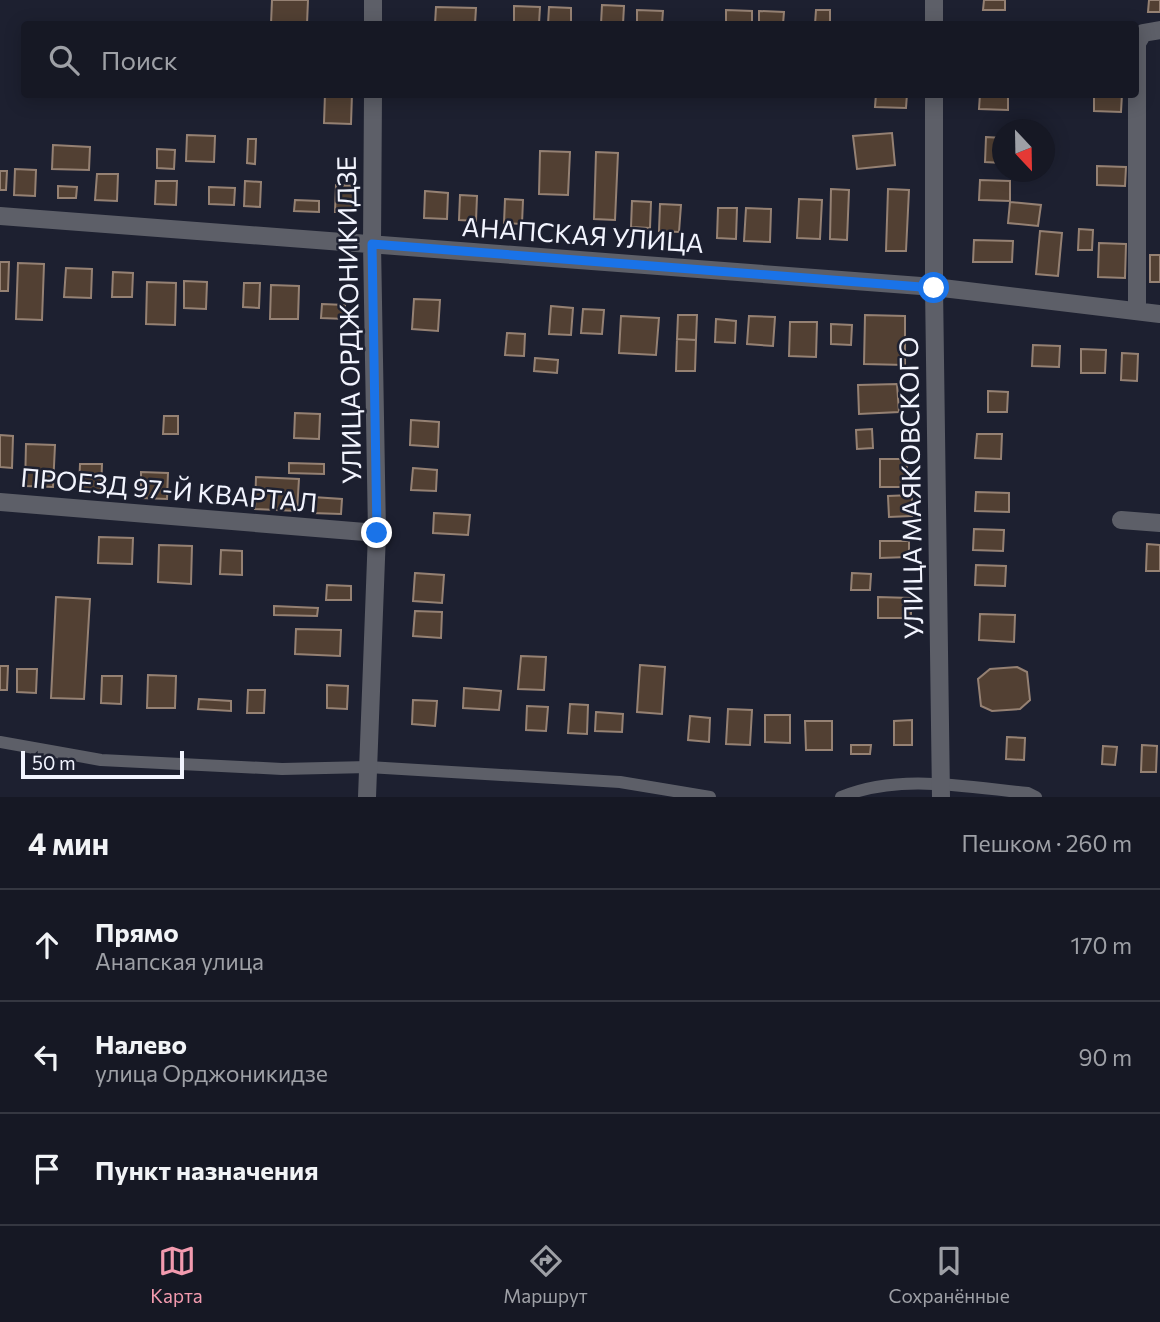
<!DOCTYPE html>
<html lang="ru">
<head>
<meta charset="utf-8">
<style>
  :root { --surface:#161824; --page:#232531; --text:#f1f3f6; --muted:#9ea0a6; --line:#353741; --accent:#f29aae }
  body { margin:0; font-family:Commissioner,sans-serif; background:var(--page); color:var(--text) }
  .compass { position:absolute; left:992px; top:119px; width:63px; height:63px; border-radius:50%; background:var(--surface); box-shadow:0 4px 18px #0003; rotate:158deg }
  .scale { position:absolute; left:21px; bottom:18px; width:163px; box-sizing:border-box; padding-left:7px; border:4px solid #f2f4fe; border-top:0; font-size:19px; line-height:24px; white-space:nowrap; color:#f2f4fe; -webkit-text-stroke:5px #1d2030; paint-order:stroke }
  .stop { position:absolute; width:21px; height:21px; margin:-16px; border:5px solid #1a73e8; border-radius:50%; background:#fff }
  .stop.end { background:#1a73e8; border-color:#fff; box-shadow:0 2px 7px #0008 }
  .list { margin:0; padding:0; list-style:none }
  h2 { display:flex; justify-content:space-between; align-items:center; height:91px; margin:0; padding:0 28px; font-size:30px }
  h2 small { font-size:23px; font-weight:400; color:var(--muted) }
  .list li { display:grid; grid-template-columns:46px 1fr auto; gap:21px; align-items:center; box-sizing:border-box; height:112px; padding:0 28px; border-top:2px solid var(--line) }
  .list b { display:block; font-size:26px; white-space:nowrap }
  .list p { margin:0; font-size:23px; white-space:nowrap; color:var(--muted) }
  .list em { font-size:23px; font-style:normal; color:var(--muted) }
  .icon { flex:none; width:38px; height:38px; fill:none; stroke:currentColor; stroke-width:2; stroke-linecap:round; stroke-linejoin:round }
  .map { position:relative; flex:none; width:1160px; height:797px; overflow:hidden }
  .search { position:absolute; background:var(--surface); box-shadow:0 4px 18px #0003; left:21px; right:21px; top:21px; height:77px; display:flex; align-items:center; gap:18px; box-sizing:border-box; padding:0 24px; border-radius:7px; color:var(--muted); font-size:26px }
  .sheet { height:427px; background:var(--surface) }
  nav { display:flex; justify-content:space-around; align-items:center; box-sizing:border-box; height:98px; border-top:2px solid var(--line); background:var(--surface); font-size:19px; color:var(--muted) }
  nav a { display:grid; justify-items:center; gap:4px }
  nav .on { color:var(--accent) }
  .map>svg:first-child { display:block }
  .building { fill:#524033; stroke:#958173; stroke-width:2 }
  .lines { fill:none; stroke-linecap:round; stroke-linejoin:round }
  .lane { stroke:#5d5f68; stroke-width:12 }
  .street { stroke:#5d5f68; stroke-width:18 }
  .route { stroke:#1a73e8; stroke-width:9 }
  .labels { text-anchor:middle; dominant-baseline:central; stroke-width:5; stroke-linejoin:round; paint-order:stroke }
  .street-label { font-size:26px; fill:#f2f4fe; stroke:#1d2030 }
</style>
</head>
<body>
<div class="map">
<svg width="1160" height="797" viewBox="0 0 1160 797">
  <rect width="100%" height="100%" fill="#1d2030"/>
  <path class="building" d="M272,0h36l-1,24h-36z
    M984,0h21v10h-22z
    M1149,0h11v12h-12z
    M602,5l22,1 -1,18h-22z
    M514,6l26,1 -1,17h-25z
    M436,7l40,1 -1,16h-40z
    M549,7l22,1v16h-23z
    M637,10l26,1 -1,13h-25z
    M726,10l26,1v13h-26z
    M816,10h14v14h-15z
    M759,11l25,1 -1,12h-24z
    M325,94h27l-1,30 -27,-1z
    M876,94h31l-1,14 -31,-1z
    M980,94h28v16l-29,-1z
    M1094,94h28l-1,18 -27,-1z
    M892,133l3,32 -38,4 -4,-33z
    M187,135l28,1 -1,26 -28,-1z
    M986,137l16,1v25l-17,-1z
    M248,139h8l-1,25 -8,-1z
    M53,145l37,2 -1,23 -37,-1z
    M157,149l18,1 -1,19 -17,-1z
    M540,151l30,1 -2,43 -29,-1z
    M596,152l22,1 -3,67 -21,-1z
    M1097,166l29,1 -1,19 -28,-1z
    M15,169l21,1 -1,26 -21,-1z
    M0,171h7l-1,19h-6z
    M97,174h21l-1,27 -22,-1z
    M980,180l30,1v20l-31,-1z
    M156,181h21l-1,24 -21,-1z
    M245,181l16,1 -1,25 -16,-1z
    M336,185l19,1 -1,26h-19z
    M58,186l19,1 -1,11h-18z
    M209,187l26,1 -1,17 -25,-1z
    M831,189l18,1 -2,50 -17,-1z
    M888,189l21,1 -3,61h-20z
    M425,191l23,2 -1,26 -23,-1z
    M460,195l17,1 -1,25 -17,-1z
    M505,199l18,1 -1,24 -18,-1z
    M799,199l23,1 -2,39 -23,-1z
    M295,200l24,1v11l-25,-1z
    M632,201l19,1 -1,26 -19,-1z
    M1010,202l31,3 -3,21 -30,-3z
    M660,204l21,1 -2,27 -20,-1z
    M718,208h19l-1,31 -19,-1z
    M746,208l25,1 -1,33 -26,-1z
    M1079,229l14,1 -1,20h-14z
    M1040,231l22,2 -4,43 -22,-2z
    M974,240l39,1 -1,21h-39z
    M1099,243l27,1 -1,34 -27,-1z
    M1150,255h10v27h-10z
    M0,262h9l-1,29h-8z
    M18,263l26,1 -2,56 -26,-1z
    M66,268l26,1 -1,29 -27,-1z
    M113,272l20,1 -1,24h-20z
    M184,281l23,1 -1,27 -22,-1z
    M147,282l29,1 -1,42 -29,-1z
    M244,283h16l-1,25 -16,-1z
    M271,285l28,1 -1,33h-28z
    M414,299l26,1 -2,31 -26,-2z
    M322,304l23,1v14l-24,-1z
    M551,306l22,2 -2,27 -22,-1z
    M583,309l21,1 -2,24 -21,-1z
    M678,315h19l-1,25 -19,-1z
    M865,315l40,1v49l-41,-1z
    M621,316l38,2 -3,37 -37,-2z
    M749,316l26,1 -2,29 -26,-2z
    M716,319l20,2 -1,22 -20,-1z
    M790,322h27l-1,35 -27,-1z
    M831,324l21,1 -1,20 -20,-1z
    M507,333l18,1 -1,22 -19,-1z
    M677,339l19,1 -1,31h-19z
    M1033,345l27,1 -1,21 -27,-1z
    M1081,349l25,1 -1,23h-24z
    M1122,353l16,1 -1,27 -16,-1z
    M535,358l23,2 -1,13 -23,-2z
    M897,384l2,28 -40,2 -1,-29z
    M988,391l20,1 -1,20h-19z
    M295,413l25,1 -1,25 -25,-1z
    M164,416h14v18h-15z
    M411,420l28,2 -1,25 -28,-2z
    M872,429l1,19 -16,1 -1,-19z
    M977,434h25l-1,25 -26,-1z
    M0,435l13,1 -1,32 -12,-1z
    M26,444l29,1 -2,42 -28,-1z
    M880,459h27v28h-27z
    M289,463l35,1v10l-35,-1z
    M80,464h22l-1,28 -22,-1z
    M413,468l24,2 -1,21 -25,-1z
    M141,472l27,1 -1,26 -26,-1z
    M256,477l43,2 -2,32 -42,-2z
    M976,492l33,1v19l-34,-1z
    M912,495v21l-23,1 -1,-21z
    M313,497l29,2 -1,15 -29,-1z
    M434,513l36,2 -2,20 -35,-2z
    M974,529l30,1 -1,21 -30,-1z
    M99,537l34,1 -1,26 -34,-1z
    M880,541h29v16l-29,1z
    M1147,544l13,1v26h-14z
    M159,545l33,1 -1,38 -33,-2z
    M221,550l21,1v24l-22,-1z
    M976,565l30,1 -1,20 -30,-1z
    M415,573l29,2 -2,28 -29,-2z
    M852,573l19,1 -1,16h-19z
    M327,585l24,1v14h-25z
    M56,597l34,2 -6,100 -33,-1z
    M878,597l33,1v20h-33z
    M274,606l44,2 -1,8 -43,-1z
    M415,611l27,1 -1,26 -28,-2z
    M980,614l35,1 -1,27 -35,-2z
    M296,629l45,1 -1,26 -45,-2z
    M521,656l25,1 -2,33 -26,-1z
    M640,665l25,2 -3,47 -25,-2z
    M0,666h8l-1,24h-7z
    M1017,667l10,5 3,28 -10,9 -28,2 -11,-5 -3,-27 12,-10z
    M17,669h20l-1,24 -19,-1z
    M148,675l28,1 -1,32h-28z
    M102,676h20l-1,28 -20,-1z
    M327,685l21,1 -1,23 -20,-1z
    M464,688l37,3 -2,19 -36,-2z
    M248,690h17l-1,23h-17z
    M199,699l32,2v10l-33,-2z
    M413,700l24,1 -2,25 -23,-2z
    M570,704l18,1 -1,29 -19,-1z
    M527,706l21,1 -2,24 -20,-1z
    M728,709l24,1 -2,35 -24,-1z
    M596,712l27,2 -1,18 -27,-1z
    M765,715h25v28l-25,-1z
    M690,716l20,2 -1,24 -21,-2z
    M912,720v25h-18v-24z
    M805,721h27v29h-26z
    M1007,737l18,1 -1,22 -18,-1z
    M851,745h20l-1,9h-19z
    M1142,745l15,1 -1,26h-15z
    M1103,746l14,1 -2,18 -13,-1z"/>
  <g class="lines">
    <path class="lane" d="M0,742l101,18 181,9 86,-2 252,15 90,15
      M841,797c58,-24 126,-10 187,-4l8,4"/>
    <path class="street" d="M373,24v-24
      M934,24v-24
      M934,94v193l7,510
      M0,216l934,71 226,27
      M1137,311v-268l6,-10 17,-3
      M0,502l377,31
      M1121,520l39,3
      M367,797l10,-264 -5,-289 1,-150"/>
  </g>
  <g class="lines">
    <path class="route" d="M377,533l-5,-289 562,44"/>
  </g>
  <g class="labels">
    <g class="street-label">
      <text transform="translate(583 234) rotate(4)">АНАПСКАЯ УЛИЦА</text>
      <text transform="translate(348 320) rotate(-91)">УЛИЦА ОРДЖОНИКИДЗЕ</text>
      <text transform="translate(910 488) rotate(-91)">УЛИЦА МАЯКОВСКОГО</text>
      <text transform="translate(169 489) rotate(5)">ПРОЕЗД 97-Й КВАРТАЛ</text>
    </g>
  </g>
</svg>
<svg class="compass" viewBox="-18 -18 36 36"><path d="M0-13l5 13h-10z" fill="#e53935"/><path d="M0 13l5-13h-10z" fill="#9ea0a6"/></svg>
<div class="scale">50 m</div>
<div class="stop" style="left:934px;top:288px"></div>
<div class="stop end" style="left:377px;top:533px"></div>
<div class="search"><svg class="icon" aria-label="search" viewBox="0 0 24 24"><circle cx="10" cy="10" r="6"/><path d="M15 15l6 6"/></svg>Поиск</div>
</div>
<section class="sheet">
<h2>4 мин<small>Пешком · 260 m</small></h2>
<ul class="list">
<li><svg class="icon" aria-label="ahead" viewBox="0 0 24 24"><path d="M12 20V5M6 11l6-6 6 6"/></svg><div><b>Прямо</b><p>Анапская улица</p></div><em>170 m</em></li>
<li><svg class="icon" aria-label="left" viewBox="0 0 24 24"><path d="M17 20v-9H6M10 6l-5 5 5 5"/></svg><div><b>Налево</b><p>улица Орджоникидзе</p></div><em>90 m</em></li>
<li><svg class="icon" aria-label="arrive" viewBox="0 0 24 24"><path d="M6 21V4h12l-3 4 3 4H6"/></svg><div><b>Пункт назначения</b></div></li>
</ul>
</section>
<nav>
<a class="on"><svg class="icon" aria-label="map" viewBox="0 0 24 24"><path d="M3 6l6-2 6 2 6-2v14l-6 2-6-2-6 2zM9 4v14M15 6v14"/></svg>Карта</a>
<a><svg class="icon" aria-label="directions" viewBox="0 0 24 24"><path d="M12 3l9 9-9 9-9-9zM9 14v-3h6M13 9l2 2-2 2"/></svg>Маршрут</a>
<a><svg class="icon" aria-label="saved" viewBox="0 0 24 24"><path d="M7 4h10v16l-5-4-5 4z"/></svg>Сохранённые</a>
</nav>
</body>
</html>
